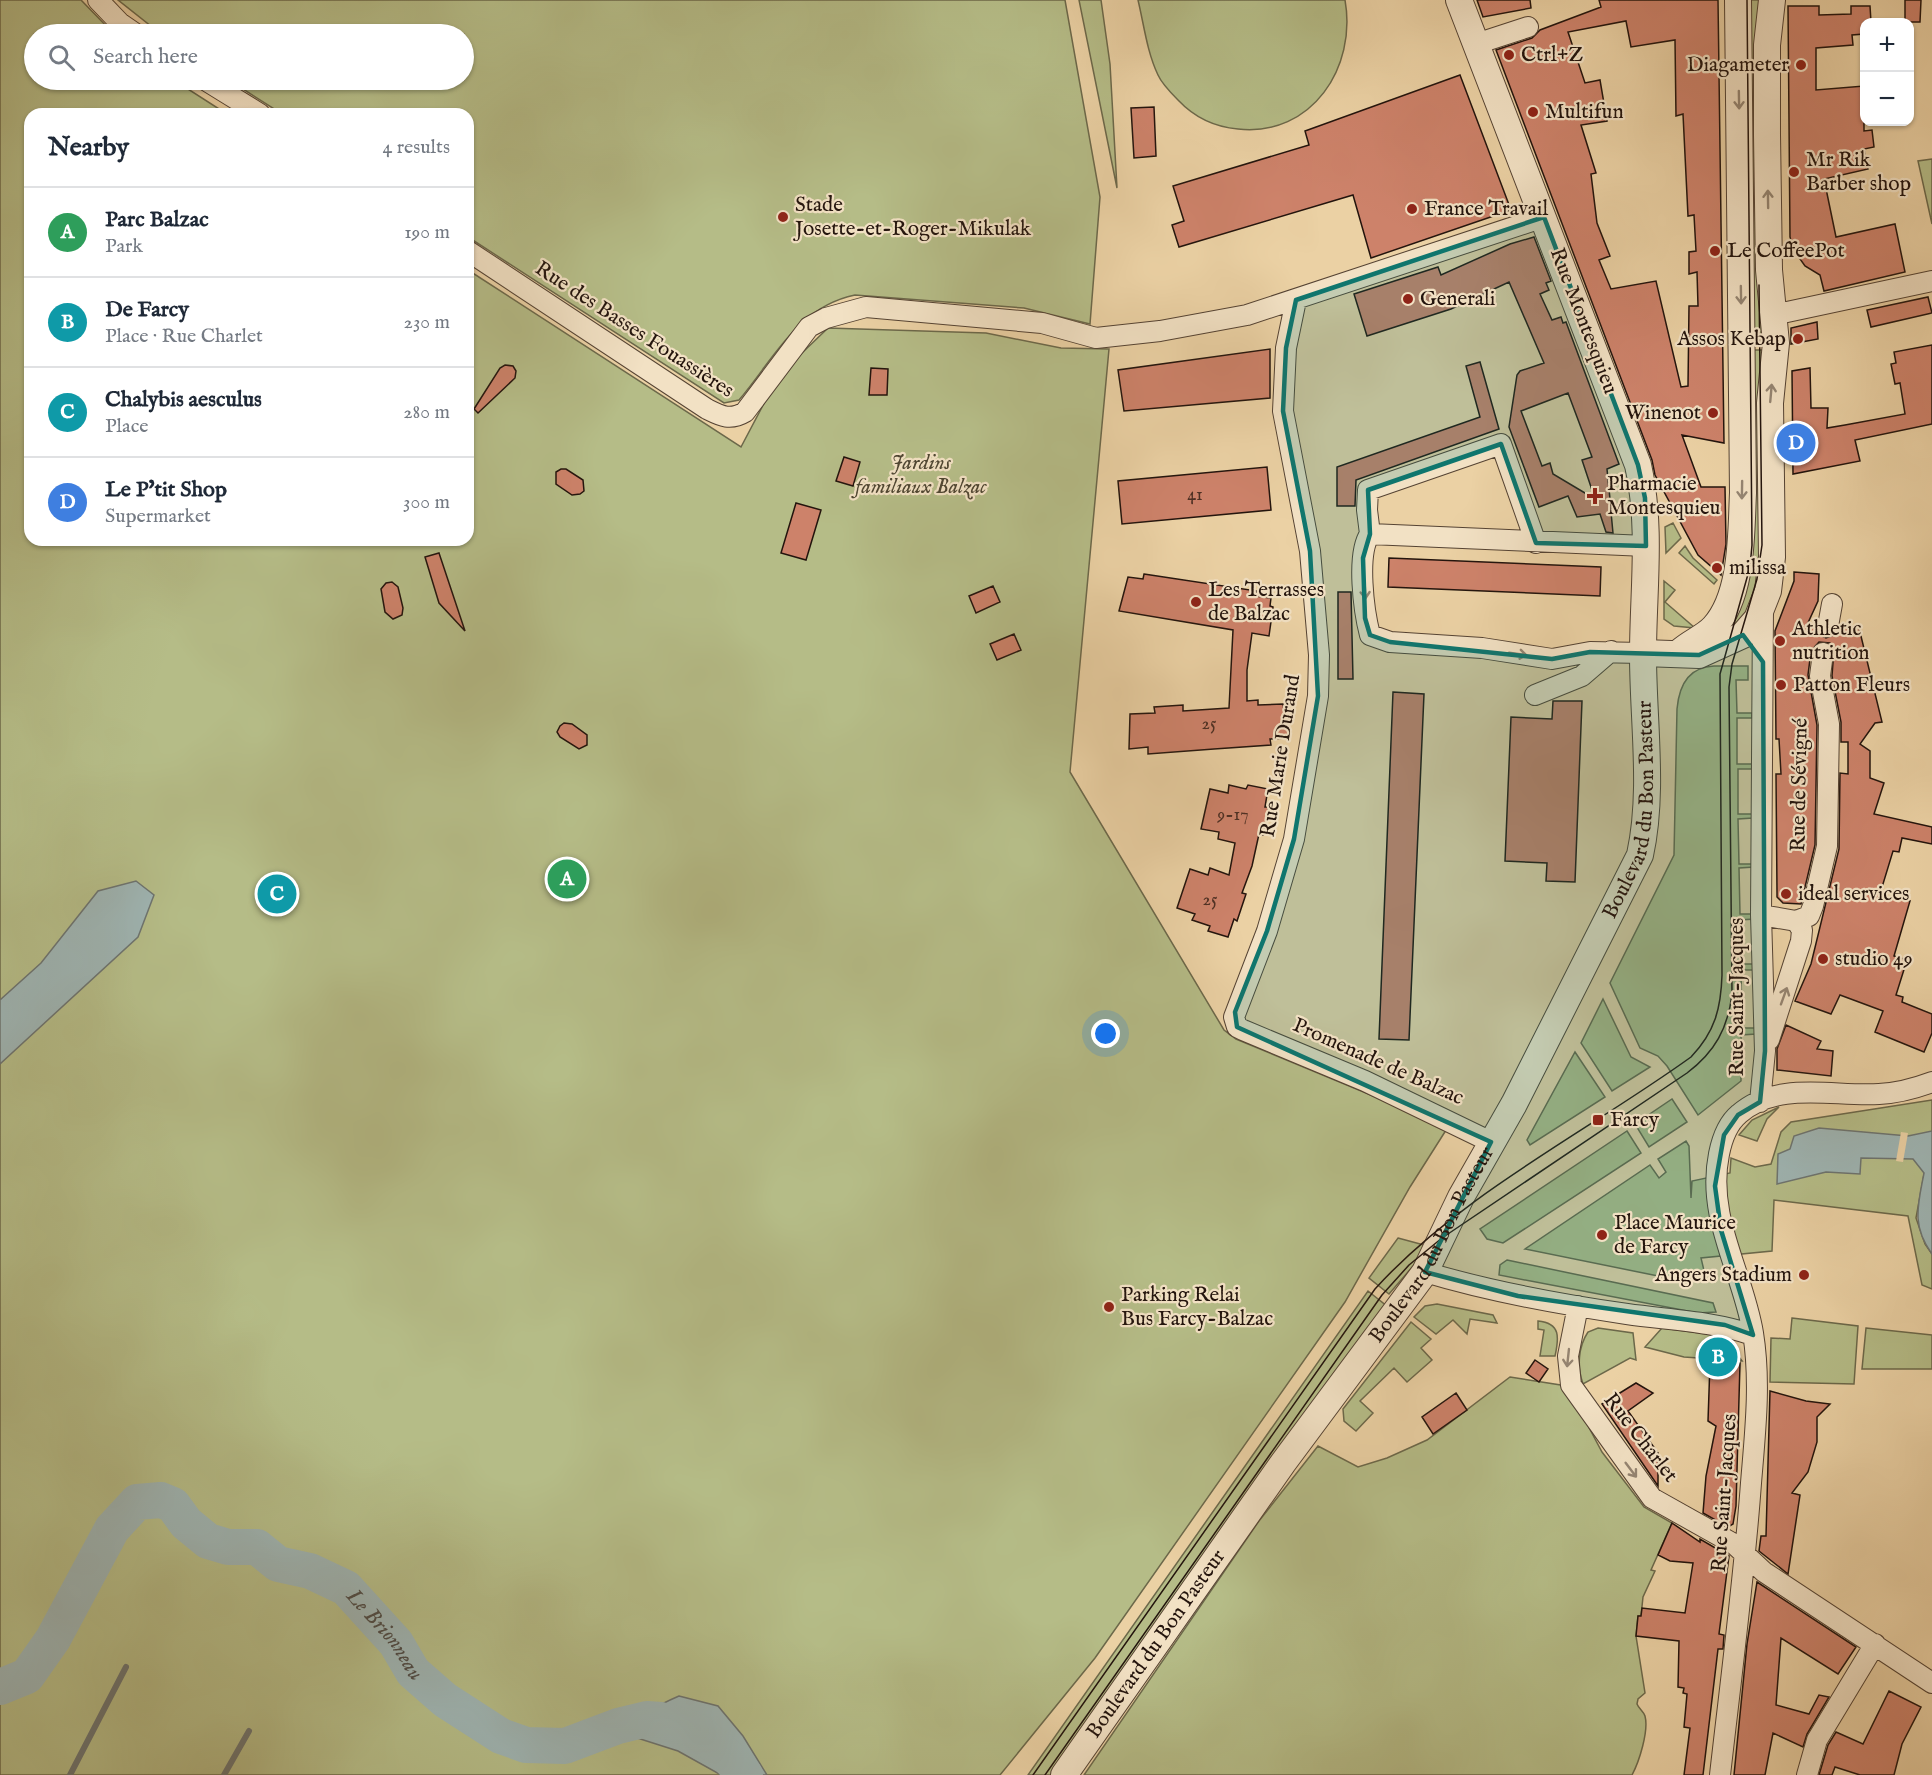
<!DOCTYPE html>
<html lang="en">
<head>
<meta charset="utf-8">
<style>
  :root { --surface:#fff; --page:#f2f2f3; --text:#1f2937; --muted:#747a83; --line:#e0e1e3; --accent:#d93025 }
  body { margin:0; font-family:"IM FELL English",serif; background:var(--page); color:var(--text) }
  .controls { position:absolute; right:18px; top:18px; display:grid; overflow:hidden; border-radius:12px; box-shadow:0 2px 4px #0004 }
  .controls button { width:54px; height:54px; display:grid; place-items:center; padding:0; border:0; border-bottom:2px solid var(--line); background:var(--surface); color:var(--text); font:30px sans-serif }
  .you { position:absolute; left:1106px; top:1034px; width:21px; height:21px; margin:-15px; border:4px solid #fff; border-radius:50%; background:#1a73e8; box-shadow:0 0 0 9px #1a73e833 }
  .badge { display:grid; place-items:center; width:39px; height:39px; border-radius:50%; background:var(--accent); color:#fff; font-size:20px; font-weight:700 }
  .pin { position:absolute; translate:-50% -50%; border:3px solid #fff; box-shadow:0 2px 6px #0006 }
  .list { margin:0; padding:0; list-style:none }
  h2 { display:flex; justify-content:space-between; align-items:center; height:78px; margin:0; padding:0 24px; font-size:26px }
  h2 small { font-size:20px; font-weight:400; color:var(--muted) }
  .list li { display:grid; grid-template-columns:39px 1fr auto; gap:18px; align-items:center; box-sizing:border-box; height:90px; padding:0 24px; border-top:2px solid var(--line) }
  .list b { display:block; font-size:22px; white-space:nowrap }
  .list p { margin:0; font-size:20px; white-space:nowrap; color:var(--muted) }
  .list em { font-size:20px; font-style:normal; color:var(--muted) }
  .icon { flex:none; width:33px; height:33px; fill:none; stroke:currentColor; stroke-width:2; stroke-linecap:round; stroke-linejoin:round }
  .map { position:relative; flex:none; width:1932px; height:1775px; overflow:hidden }
  .search { position:absolute; background:var(--surface); box-shadow:0 2px 4px #0004; left:24px; top:24px; width:450px; height:66px; display:flex; align-items:center; gap:15px; box-sizing:border-box; padding:0 21px; border-radius:33px; color:var(--muted); font-size:22px }
  .panel { position:absolute; background:var(--surface); box-shadow:0 2px 4px #0004; left:24px; top:108px; width:450px; height:438px; border-radius:18px }
  .map>svg:first-child { display:block }
  .green { fill:#b5bc87; stroke:#6c684a; stroke-width:1.5 }
  .water { fill:#9eb4b2; stroke:#6d7470; stroke-width:1.5 }
  .pier { fill:#ebd1a4 }
  .lines { fill:none; stroke-linecap:round; stroke-linejoin:round }
  .stream { stroke:#6d7470; stroke-width:6 }
  .river { stroke:#9eb4b2; stroke-width:36 }
  .building { fill:#cd826a; stroke:#23140d; stroke-width:1.5; fill-rule:evenodd }
  .minor-casing { stroke:#554333; stroke-width:22 }
  .tertiary-casing { stroke:#554333; stroke-width:28 }
  .minor { stroke:#f2e1c4; stroke-width:20 }
  .tertiary { stroke:#f2e1c4; stroke-width:26 }
  .tram { stroke:#23140d; stroke-width:1.5 }
  .oneway { stroke:#958572 }
  .marked { fill:#0f766e; fill-opacity:0.2; stroke:#0f766e; stroke-width:4.5; stroke-linejoin:round }
  .poi-dot { fill:#8f2418; stroke:#f2e1c4; stroke-width:2 }
  .labels { text-anchor:middle; dominant-baseline:central; stroke-width:4.5; stroke-linejoin:round; paint-order:stroke }
  .number-label { font-size:18px; fill:#4e3024 }
  .poi-label { font-size:21px; fill:#23140d; stroke:#f2e1c4; text-anchor:start }
  .street-label { font-size:21px; fill:#23140d; stroke:#f2e1c4 }
  .park-label { font-size:21px; font-style:italic; fill:#4f4632; stroke:#f2e1c4 }
  .water-label { font-size:22px; font-style:italic; fill:#4e4c47; stroke:#f2e1c4 }
</style>
</head>
<body>
<div class="map">
<svg width="1932" height="1775" viewBox="0 0 1932 1775">
  <rect width="100%" height="100%" fill="#ebd1a4"/>
  <filter id="stains"><feTurbulence type="fractalNoise" baseFrequency=".00333" numOctaves="4"/><feColorMatrix values="0 0 0 0 .2 0 0 0 0 .09 0 0 0 0 .02 0 0 0 .5 -.17"/></filter>
  <radialGradient id="worn" r=".72"><stop offset=".6" stop-color="#630" stop-opacity="0"/><stop offset="1" stop-color="#630" stop-opacity=".3"/></radialGradient>
  <path class="green" d="M0,0h81l33,34h-80v46h140l53,34h-197v426h438v-270l273,177 38,-72 49,-47 158,5 75,15 48,1 -39,423 154,258 12,9 212,88 -38,60 -65,115 -250,356 -95,117h-1000z
    M118,0h947l35,197 -10,127 -66,-16 -169,-13c-58,12 -81,64 -116,105l-15,3 -256,-166v-123h-186l-53,-34h235v-46h-303z
    M1079,0h22l9,64 7,124z
    M1138,0h207c12,67 -33,137 -107,129 -23,-2 -44,-12 -60,-29 -7,-7 -16,-16 -20,-25 -11,-23 -14,-50 -20,-75z
    M1743,0h18l3,337h-18z
    M1932,159v65l-14,-63z
    M1746,350h19l1,209 -19,56 -23,19z
    M1673,523l8,15 -15,15 -1,-26z
    M1685,546l8,12 24,22 -3,4 -35,-31z
    M1664,581l11,9 -10,12 30,26 -21,-2 -10,-7z
    M1714,666h34v14h-12l1,33h15v5h-15v46h16v5h-15v45h15v4l-15,1 1,45h15v3l-15,1 1,46h14v5l-14,1 1,44h14v6h-14l1,58h13l1,6 -15,1v46l-43,34 -31,-49 -9,-10 -18,-8 -30,-65 64,-128 3,-146c2,-23 11,-42 37,-43z
    M1603,999l28,58 19,10 -38,24 -31,-48z
    M1575,1052l30,45 -75,48 -3,-5z
    M1672,1099l15,23 -38,25 -14,-23z
    M1932,1100v31l-16,87 9,26 7,10v35l-10,-4 -14,-69 -134,-16 -2,51 -71,7 5,21 -17,2 -21,-3 -143,-29 125,-84 9,13 7,-6 -8,-13 28,-18 3,5 2,52 1,-17 38,-8 1,-15 24,9 16,-3 10,-32 10,-10z
    M1779,1107l-12,12 -10,22 -18,-6 13,-15z
    M1627,1131l14,22 -138,90 -16,-4 -7,-10z
    M1398,1238l26,7 -10,20 -25,29 -20,-16z
    M1507,1260l206,43 3,9 -18,1 -199,-38 1,-10z
    M1368,1291l20,16 -336,468h-24z
    M1437,1304l56,11 4,8 -27,-4 -3,15 -14,-14 -17,14 -22,-17 11,-11z
    M1792,1318l66,8 -4,58 -84,-2 1,-44 19,1z
    M1538,1321c23,2 21,17 17,35h-15l4,-26 -6,-1z
    M1411,1322l20,17 -10,9 11,12 -25,22 -13,-14 -34,33 13,12 -17,18 -12,-10 -1,-12z
    M1598,1328l35,5 3,27 -6,-2 -47,26c-6,-17 -5,-37 5,-52z
    M1662,1328l61,8 19,25 -58,-4 -39,-10z
    M1866,1328l66,7v34h-70z
    M1510,1377l57,9 35,66 42,55 28,16 -21,47 4,1 -12,26 -2,19h-3l-2,20 9,57 -7,6 -1,5c2,5 7,8 8,12 4,15 -6,46 -13,59h-548l175,-254 59,-75 40,21 29,-9 40,-18z"/>
  <path class="water" d="M136,881l18,14 -16,42 -138,127v-64l41,-37 57,-72z
    M1819,1128l89,8 24,-5v123c-21,-29 -14,-49 -8,-81l-11,-14 -52,-1 -1,16 -34,-2 -49,12 1,-30 12,-5 4,-13z
    M679,1696l39,10 25,30 24,39h-46l-43,-24 -44,-14c6,-24 24,-32 45,-41z"/>
  <path class="pier" d="M1901,1132l7,1 -5,29 -7,-1z"/>
  <g class="lines">
    <path class="stream" d="M70,1775l56,-108
      M224,1775l25,-44"/>
    <path class="river" id="s1" d="M0,1687l27,-11 26,-37 59,-110 25,-27 24,-2 12,5 13,18 22,18 20,6h29l21,17 32,7 36,17 50,55 17,29 32,28 56,36 25,9 39,1 53,-20 29,-7 14,1 33,9 29,23 22,23"/>
  </g>
  <path class="building" d="M1477,0h53l1,8 -48,9z
    M1599,0h119l6,443 -42,-8 19,52h24l1,57 -5,31 -23,-20 -43,-80 -3,-15 -156,-410 36,-12 8,-8 61,-23zM1626,21l5,26 44,-7 1,76 7,-2 5,102 6,-1 2,36 -7,1v22l8,-2 1,34h-9l-1,80 -7,1 -25,-106 -45,8 -12,-29 11,-4 -13,-33 -6,-49 5,-1 -15,-48 26,-4 -7,-41 -15,3 -17,-51z
    M1905,0h16l-1,22h-15z
    M1788,6h31v9l32,-1v-8h19l1,16h-7v12l-12,1 1,10 -37,3v42l48,-4v45l8,-1 2,17 -10,2 4,20 -44,10 12,58 59,-13 10,48 -81,19 -4,-16 -15,-9 -12,-17 -3,-12z
    M1460,75l51,135 -140,48 -18,-63 -174,52 -7,-22 12,-4 -11,-35 136,-41 -4,-14z
    M1154,107l2,49 -22,2 -3,-50z
    M1534,237l17,44 -5,2 3,7 -9,4 12,26 9,-3 2,6 3,-1 53,142 -12,5 4,40 4,3h-4l2,21 -7,-1 -6,-18 -23,3 -9,-21 -29,11 -30,-80 8,-52 3,-4 24,-8 -35,-81 -58,27 -84,27 -13,-42 84,-27 3,8 69,-31zM1568,393l24,64 -10,3 13,39 -42,-25 -3,-11 -8,3 -21,-55z
    M1928,297l4,16 -61,14 -4,-17z
    M1817,322l1,17 -27,5v-16z
    M1932,345v79l-77,16 5,21 -67,13 -1,-103 18,-3 1,40h17l-1,20 18,-3 60,-11 -5,-31 -5,1 -4,-20 5,-1 -2,-11z
    M1270,349v49l-146,13 -6,-41z
    M1480,362l19,67 -143,51 -1,26h-18v-39l143,-50 -14,-51z
    M505,365l8,1 3,5 -1,7 -37,35 -4,-4 26,-41z
    M871,368l17,1 -1,26h-18z
    M844,457l16,5 -7,24 -17,-5z
    M1267,467l4,43 -149,14 -4,-43z
    M561,469h5l17,11 1,11 -4,3 -8,1 -16,-11v-12z
    M796,503l25,7 -15,50 -25,-7z
    M439,553l26,78 -26,-28 -14,-46z
    M1389,558l212,9 -1,29 -212,-9z
    M1794,572l25,2 -1,27 -11,24h9l4,10 6,3 11,-4 3,-7 19,1 23,94 -7,1 -15,21 10,7v27l14,5 -10,31 58,13v17l-30,-6 -3,14 -6,-1 -14,46 31,4 -16,55 13,4 -11,35 7,2 -1,5 30,12v19l-8,19 -49,-20 8,-21 -43,-16 -9,19 -36,-13 16,-37 28,-115 1,-76 8,1v-32h-7v-20l-9,-46 2,-27 -4,-6 -11,-1 -8,9 -3,24 9,50 -2,120 -14,59 -18,-1 -6,-6v-5l-1,-118h5l-2,-35h-3l-1,-108 19,-50z
    M1144,574l113,17 -1,5 15,2 -1,8 3,1 -4,29 -17,-3 -5,37v31l11,-1v5l25,-1 6,34 -19,1 1,6 -57,4 -66,5v-7l-19,2 1,-35 25,-1 -1,-6 29,-2v6l46,-3 4,-78 -114,-19 9,-34 15,2z
    M392,582l6,5 5,21 -1,7 -9,4 -8,-7 -4,-23 5,-6z
    M993,586l7,16 -24,11 -7,-17z
    M1338,592h13l2,87h-15z
    M1014,634l7,16 -24,10 -7,-16z
    M1393,692l31,2 -15,346 -30,-1z
    M1553,701h29l-7,181 -29,-1 1,-18 -42,-2 6,-144 41,2z
    M564,723l8,1 15,11v10l-8,4 -19,-12 -3,-5 3,-6z
    M1229,785l17,4 2,-4 20,4 -3,18h4l-6,28 -4,-1 -7,32 -10,27 4,1 -9,27 -3,-2 -6,18 -20,-6 2,-5 -18,-6 3,-6 -18,-6 13,-39 18,6 2,-7 19,7 6,-32 -17,-4 1,-7 -18,-3 9,-40 18,4z
    M1786,1025l35,16 -4,8 16,2 -2,25 -54,-6v-21z
    M1535,1360l13,9 -9,13 -13,-9z
    M1710,1363h30l-4,143 -3,18 -5,3 -25,-14 3,-37 10,-50 -8,-5z
    M1636,1383l17,10 -25,18 30,42v33l-56,-82z
    M1770,1391l36,10 24,3 -13,13v25l-9,30 -16,21 8,2 -12,79 -29,-23 2,-15h5z
    M1456,1393l11,17 -34,24 -11,-17z
    M1672,1523l28,19v-3l29,17 -10,78 5,1 -1,14h-5l-15,126h-19l6,-47 -6,-1 3,-33 -4,-1 1,-5 -6,-1 1,-46 -43,-5 2,-20h3l1,-8 43,5 8,-50 -23,-2 -12,-6z
    M1757,1582l99,65 -18,27 -57,-36 -5,67 33,9 10,-19 10,2 -22,37 -4,13 -30,-14 -8,42h-31l13,-131z
    M1889,1691l32,16 -19,37 -8,31h-34l-25,-8 -3,8h-13l9,-30 8,-13 27,12z"/>
  <g class="lines">
    <defs>
      <path id="minor" d="M98,0l22,23 16,11
        M1476,44l52,-17
        M205,80l55,34
        M468,251l239,158c14,7 23,12 38,3l64,-85 17,-9 40,-11 176,16 54,15 64,-7 87,-16 297,-98
        M1296,300l-10,48 -3,63 27,140 9,104 -1,41 -24,143 -27,92 -33,86 3,10 6,3 122,51 126,61
        M1773,312h14l145,-31
        M1370,534c-14,20 -6,78 0,101l20,7 92,6 70,11 38,-7 53,1
        M1536,543l-35,-99 -133,46 -1,20 3,24 276,12
        M1828,626l4,-22
        M1535,695l47,-19 29,-25
        M1761,915l35,6 13,-5 4,-10 14,-60 2,-122 -9,-48 3,-23
        M1769,1040l32,-99 1,-11 -6,-9
        M1760,1102l5,-51 -4,-136 2,-307
        M1425,1272c66,20 133,32 202,42 42,6 85,7 126,21
        M1578,1306l-10,50 3,29 81,113 82,46 30,28 168,111
        M1720,1775c11,-97 24,-195 31,-292 4,-49 10,-101 2,-150 -10,-61 -47,-115 -34,-179 3,-15 8,-30 20,-40 39,-34 94,-17 140,-20 17,-1 37,-6 53,-12
        M1807,1775l10,-35 58,-96"/>
      <g id="tertiary">
        <path d="M1681,651c10,-9 24,-14 33,-24 29,-32 27,-94 29,-134l-5,-493"/>
        <path d="M1643,653l56,2 44,-20 14,-16 11,-28 4,-34 -2,-154 6,-60 -7,-73 -2,-135v-90l5,-45"/>
        <path id="s2" d="M1064,1775l219,-312 142,-191 36,-75 53,-93 126,-249c14,-64 3,-134 3,-200 0,-64 9,-127 -5,-190l-179,-465"/>
      </g>
    </defs>
    <use href="#minor" class="minor-casing"/>
    <use href="#tertiary" class="tertiary-casing"/>
    <use href="#minor" class="minor"/>
    <use href="#tertiary" class="tertiary"/>
    <path class="tram" d="M1033,1775l342,-486c86,-95 212,-157 316,-232 24,-25 30,-49 31,-82l-2,-301 30,-107 2,-22 -5,-545
      M1045,1775l337,-480 27,-30 33,-27 245,-165c28,-21 41,-45 45,-79l-3,-307 3,-23 25,-85 5,-34 -3,-260"/>
  </g>
  <defs><path id="oneway-shaft" d="M-6 0H5M1.5-3L5.5 0L1.5 3" fill="none" stroke-width="1.6" stroke-linecap="round" stroke-linejoin="round" transform="scale(1.5)"/></defs>
  <g class="oneway">
    <use href="#oneway-shaft" transform="translate(1739 100) rotate(89)"/>
    <use href="#oneway-shaft" transform="translate(1768 199) rotate(-91)"/>
    <use href="#oneway-shaft" transform="translate(1741 295) rotate(89)"/>
    <use href="#oneway-shaft" transform="translate(1771 393) rotate(-85)"/>
    <use href="#oneway-shaft" transform="translate(1742 490) rotate(91)"/>
    <use href="#oneway-shaft" transform="translate(1365 590) rotate(87)"/>
    <use href="#oneway-shaft" transform="translate(1518 654) rotate(8)"/>
    <use href="#oneway-shaft" transform="translate(1784 996) rotate(-70)"/>
    <use href="#oneway-shaft" transform="translate(1568 1358) rotate(96)"/>
    <use href="#oneway-shaft" transform="translate(1631 1470) rotate(53)"/>
  </g>
  <path class="marked" d="M1544,217l94,248 7,33 1,48 -110,-3 -35,-99 -133,46 2,44 -7,24 2,60 5,17 20,7 162,17 38,-7 109,3 44,-20 20,27 2,389 -5,51 -22,13 -14,20 -9,51 6,44 32,105 -28,-10 -207,-29 -93,-24 66,-130 -254,-115 -2,-15 32,-81 27,-92 24,-143 -8,-145 -27,-140 3,-63 10,-48z"/>
  <g class="poi-dot">
    <circle cx="1509" cy="55" r="6"/>
    <circle cx="1801" cy="65" r="6"/>
    <circle cx="1533" cy="112" r="6"/>
    <circle cx="1794" cy="172" r="6"/>
    <circle cx="1412" cy="209" r="6"/>
    <circle cx="783" cy="217" r="6"/>
    <circle cx="1715" cy="251" r="6"/>
    <circle cx="1408" cy="299" r="6"/>
    <circle cx="1798" cy="339" r="6"/>
    <circle cx="1713" cy="413" r="6"/>
    <path d="M1592 487h6v6h6v6h-6v6h-6v-6h-6v-6h6z"/>
    <circle cx="1717" cy="568" r="6"/>
    <circle cx="1196" cy="602" r="6"/>
    <circle cx="1780" cy="641" r="6"/>
    <circle cx="1781" cy="685" r="6"/>
    <circle cx="1786" cy="894" r="6"/>
    <circle cx="1823" cy="959" r="6"/>
    <rect x="1592" y="1114" width="12" height="12" rx="3"/>
    <circle cx="1602" cy="1235" r="6"/>
    <circle cx="1804" cy="1275" r="6"/>
    <circle cx="1109" cy="1307" r="6"/>
  </g>
  <g class="labels">
    <g class="number-label">
      <text x="1195" y="495">41</text>
      <text x="1209" y="724">25</text>
      <text x="1233" y="815">9-17</text>
      <text x="1210" y="900">25</text>
    </g>
    <g class="poi-label">
      <text x="1521" y="55">Ctrl+Z</text>
      <text x="1789" y="65" text-anchor="end">Diagameter</text>
      <text x="1545" y="112">Multifun</text>
      <text x="1806" y="160">Mr Rik<tspan x="1806" dy="24">Barber shop</tspan></text>
      <text x="795" y="205">Stade<tspan x="795" dy="24">Josette-et-Roger-Mikulak</tspan></text>
      <text x="1424" y="209">France Travail</text>
      <text x="1727" y="251">Le CoffeePot</text>
      <text x="1420" y="299">Generali</text>
      <text x="1786" y="339" text-anchor="end">Assos Kebap</text>
      <text x="1701" y="413" text-anchor="end">Winenot</text>
      <text x="1607" y="484">Pharmacie<tspan x="1607" dy="24">Montesquieu</tspan></text>
      <text x="1729" y="568">milissa</text>
      <text x="1208" y="590">Les Terrasses<tspan x="1208" dy="24">de Balzac</tspan></text>
      <text x="1792" y="629">Athletic<tspan x="1792" dy="24">nutrition</tspan></text>
      <text x="1793" y="685">Patton Fleurs</text>
      <text x="1798" y="894">ideal services</text>
      <text x="1835" y="959">studio 49</text>
      <text x="1610" y="1120">Farcy</text>
      <text x="1614" y="1223">Place Maurice<tspan x="1614" dy="24">de Farcy</tspan></text>
      <text x="1792" y="1275" text-anchor="end">Angers Stadium</text>
      <text x="1121" y="1295">Parking Relai<tspan x="1121" dy="24">Bus Farcy-Balzac</tspan></text>
    </g>
    <g class="street-label">
      <text transform="translate(1583 321) rotate(69)">Rue Montesquieu</text>
      <text transform="translate(634 330) rotate(33)">Rue des Basses Fouassières</text>
      <text transform="translate(1281 756) rotate(-81)">Rue Marie Durand</text>
      <text transform="translate(1800 785) rotate(-89)">Rue de Sévigné</text>
      <text stroke="none"><textPath href="#s2" startOffset="1131">Boulevard du Bon Pasteur</textPath></text>
      <text transform="translate(1737 997) rotate(-90)">Rue Saint-Jacques</text>
      <text transform="translate(1378 1062) rotate(24)">Promenade de Balzac</text>
      <text stroke="none"><textPath href="#s2" startOffset="646">Boulevard du Bon Pasteur</textPath></text>
      <text transform="translate(1640 1438) rotate(52)">Rue Charlet</text>
      <text transform="translate(1725 1493) rotate(-86)">Rue Saint-Jacques</text>
      <text stroke="none"><textPath href="#s2" startOffset="160">Boulevard du Bon Pasteur</textPath></text>
    </g>
    <g class="park-label">
      <text x="921" y="463">Jardins<tspan x="921" dy="24">familiaux Balzac</tspan></text>
    </g>
    <g class="water-label">
      <text stroke="none"><textPath href="#s1" startOffset="534">Le Brionneau</textPath></text>
    </g>
  </g>
  <rect width="100%" height="100%" filter="url(#stains)"/>
  <rect width="100%" height="100%" fill="url(#worn)"/>
</svg>
<div class="controls">
<button>+</button>
<button>−</button>
</div>
<div class="you"></div>
<div class="pin badge" style="left:567px;top:879px;background:#2e9e5b">A</div>
<div class="pin badge" style="left:1718px;top:1357px;background:#0f9aa8">B</div>
<div class="pin badge" style="left:277px;top:894px;background:#0f9aa8">C</div>
<div class="pin badge" style="left:1796px;top:443px;background:#3f7fe0">D</div>
<div class="search"><svg class="icon" aria-label="search" viewBox="0 0 24 24"><circle cx="10" cy="10" r="6"/><path d="M15 15l6 6"/></svg>Search here</div>
<section class="panel">
<h2>Nearby<small>4 results</small></h2>
<ul class="list">
<li><span class="badge" style="background:#2e9e5b">A</span><div><b>Parc Balzac</b><p>Park</p></div><em>190 m</em></li>
<li><span class="badge" style="background:#0f9aa8">B</span><div><b>De Farcy</b><p>Place · Rue Charlet</p></div><em>230 m</em></li>
<li><span class="badge" style="background:#0f9aa8">C</span><div><b>Chalybis aesculus</b><p>Place</p></div><em>280 m</em></li>
<li><span class="badge" style="background:#3f7fe0">D</span><div><b>Le P'tit Shop</b><p>Supermarket</p></div><em>300 m</em></li>
</ul>
</section>
</div>
</body>
</html>
